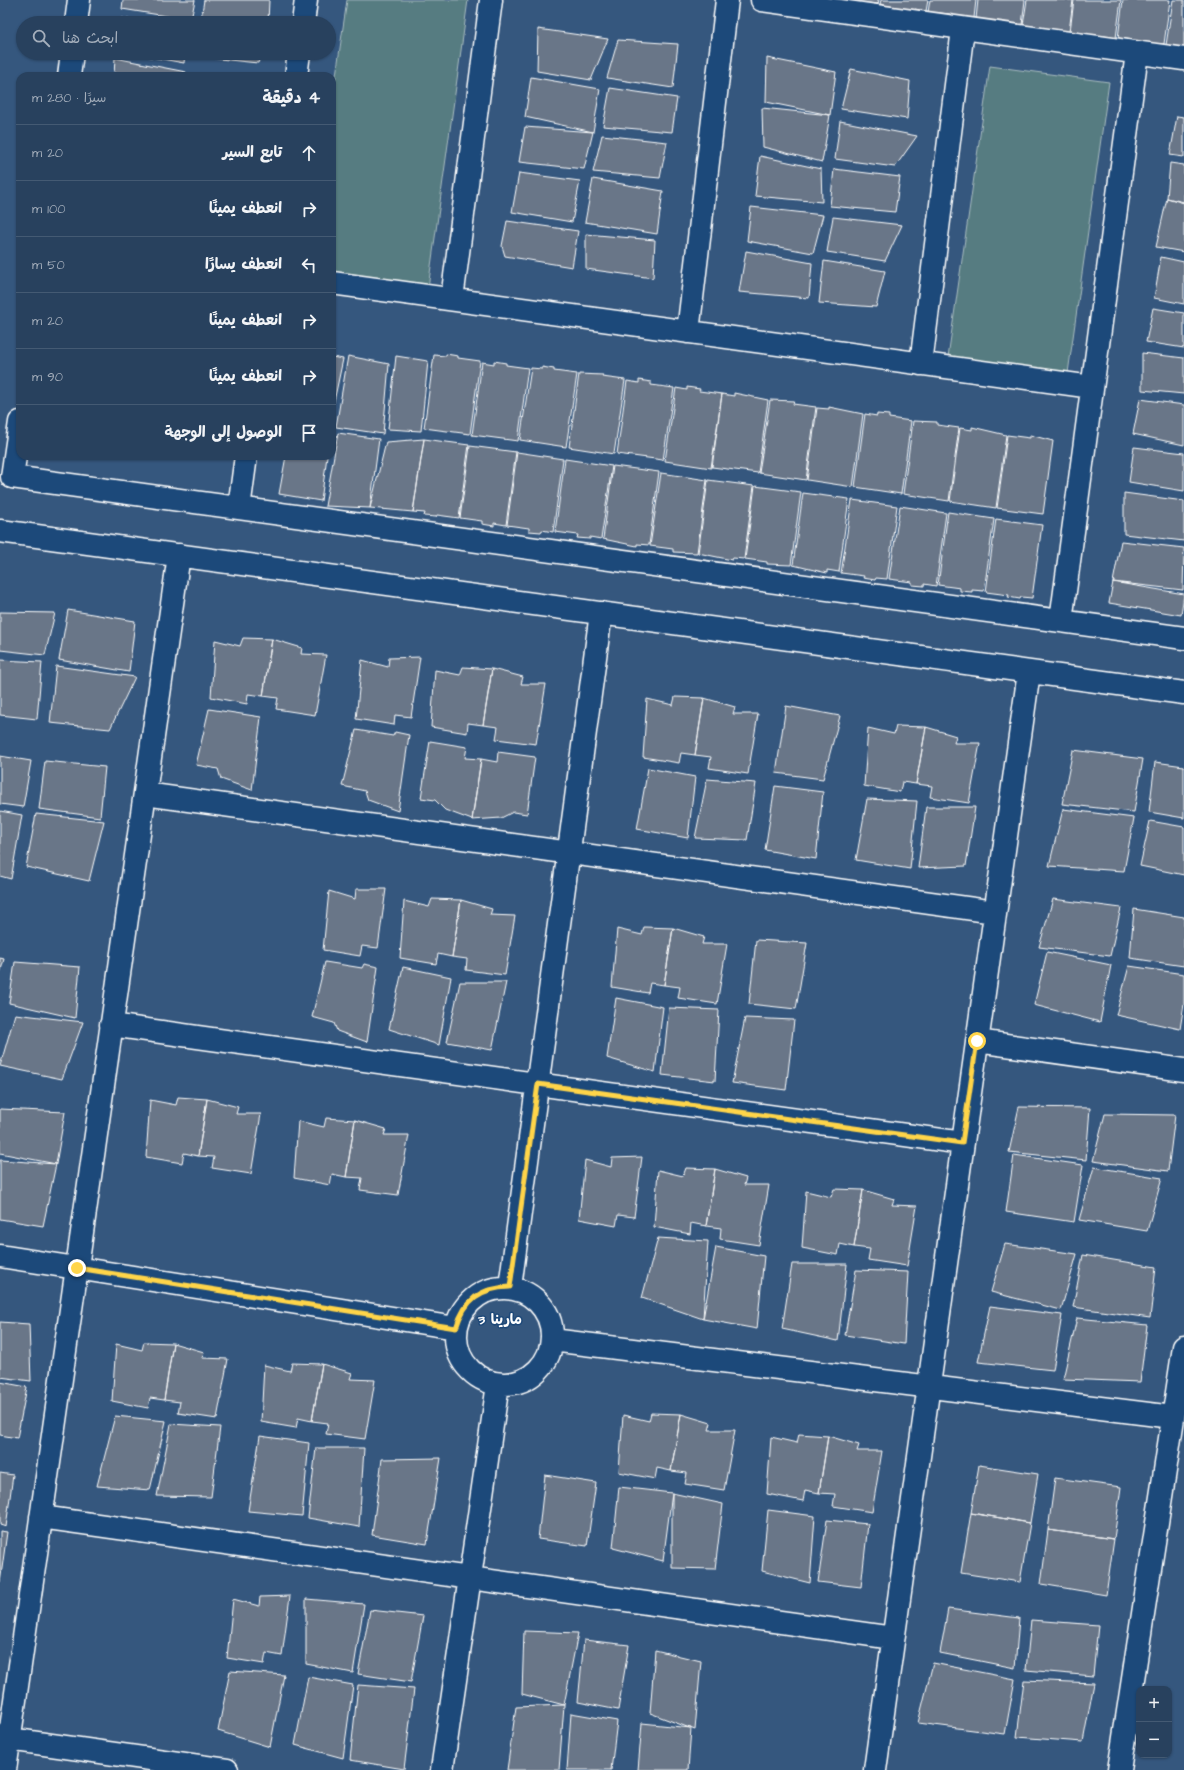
<!DOCTYPE html>
<html lang="ar">
<head>
<meta charset="utf-8">
<style>
  :root { --surface:#28415e; --page:#304864; --text:#f1f3f6; --muted:#a5afbc; --line:#445a73 }
  body { margin:0; font-family:"Architects Daughter","Playpen Sans Arabic",sans-serif; background:var(--page); color:var(--text); direction:rtl }
  .controls { position:absolute; right:12px; bottom:12px; display:grid; overflow:hidden; border-radius:8px; box-shadow:0 1px 3px #0004 }
  .controls button { width:36px; height:36px; display:grid; place-items:center; padding:0; border:0; border-bottom:1px solid var(--line); background:var(--surface); color:var(--text); font:20px sans-serif }
  .stop { position:absolute; width:12px; height:12px; margin:-9px; border:3px solid #ffd54a; border-radius:50%; background:#fff }
  .stop.end { background:#ffd54a; border-color:#fff; box-shadow:0 1px 4px #0008 }
  .list { margin:0; padding:0; list-style:none }
  h2 { display:flex; justify-content:space-between; align-items:center; height:52px; margin:0; padding:0 16px; font-size:17px }
  h2 small { font-size:13px; font-weight:400; color:var(--muted) }
  .list li { display:grid; grid-template-columns:26px 1fr auto; gap:12px; align-items:center; box-sizing:border-box; height:56px; padding:0 16px; border-top:1px solid var(--line) }
  .list b { display:block; font-size:15px; white-space:nowrap }
  .list em { font-size:13px; font-style:normal; color:var(--muted) }
  .icon { flex:none; width:22px; height:22px; fill:none; stroke:currentColor; stroke-width:2; stroke-linecap:round; stroke-linejoin:round }
  .map { position:relative; flex:none; width:1184px; height:1770px; overflow:hidden; direction:ltr }
  .search { position:absolute; background:var(--surface); box-shadow:0 1px 3px #0004; left:16px; top:16px; width:320px; height:44px; display:flex; align-items:center; gap:10px; box-sizing:border-box; padding:0 14px; border-radius:22px; color:var(--muted); font-size:15px }
  .panel { position:absolute; background:var(--surface); box-shadow:0 1px 3px #0004; left:16px; top:72px; width:320px; height:388px; border-radius:12px; direction:rtl }
  .map>svg:first-child { display:block }
  .green { fill:#567b81; stroke:#aabdc0 }
  .building { fill:#697688; stroke:#fff }
  .lines { fill:none; stroke-linecap:round; stroke-linejoin:round }
  .minor-casing { stroke:#fff; stroke-width:25 }
  .minor { stroke:#1f4a7a; stroke-width:22 }
  .route { stroke:#ffd54a; stroke-width:5 }
  .labels { text-anchor:middle; dominant-baseline:central; stroke-width:3; stroke-linejoin:round; paint-order:stroke }
  .neighbourhood-label { font-size:14px; font-weight:bold; fill:#fff; stroke:#1f4a7a }
</style>
</head>
<body>
<div class="map">
<svg width="1184" height="1770" viewBox="0 0 1184 1770">
  <rect width="100%" height="100%" fill="#35577e"/>
  <filter id="ink" filterUnits="userSpaceOnUse"><feTurbulence type="fractalNoise" baseFrequency=".025" numOctaves="2"/><feDisplacementMap in="SourceGraphic" scale="8" xChannelSelector="R" yChannelSelector="G"/><feConvolveMatrix kernelMatrix="1 2 1 2 8 2 1 2 1" color-interpolation-filters="sRGB"/></filter>
  <g filter="url(#ink)">
    <path class="green" d="M347,0h121l-40,288 -96,-13v-172z
      M990,66l119,16 -41,291 -120,-16z"/>
    <path class="building" d="M123,0h72l-4,20 -69,-11z
      M204,0h65l-1,23h-43l-24,-4z
      M848,0h31l-1,4 -11,-1v2l-13,-2 1,-2z
      M881,0h47l-2,11 -11,-2v3l-35,-8z
      M930,0h46l-2,18 -24,-1v-3l-22,-2z
      M978,0h47l-3,25 -12,-2v3l-34,-7z
      M1027,0h46l-4,32 -24,-1v-3l-22,-3z
      M1074,0h47l-5,38 -12,-2v2l-34,-7z
      M1123,0h47l-6,44h-24v-3l-22,-3z
      M1173,0h11v48l-18,-3z
      M121,18l30,5h-31z
      M538,29l70,10 -17,41 -54,-9z
      M618,40l60,4 -5,44 -66,-10z
      M129,53h56l-1,10z
      M201,53h61l-4,10 -58,-6z
      M115,58l71,14 -1,4h-71z
      M767,58l69,14 -6,43 -64,-13z
      M851,69l59,12 -3,38 -66,-10z
      M531,77l69,12 -7,43 -68,-15z
      M610,88l67,10 -5,34 -69,-6z
      M762,108l68,7 -8,47 -59,-15z
      M1177,116l7,1v40l-14,-2z
      M840,121l77,15 -22,31 -60,-8z
      M525,127l68,5 -9,37 -65,-7z
      M602,135l65,7 -7,36 -67,-6z
      M760,156l61,13 1,33 -67,-6z
      M1170,163l14,2v37l-17,-4z
      M834,169l66,8 -5,35 -65,-6z
      M519,173l61,8 -8,41 -60,-10z
      M593,179l70,12 -6,43 -72,-12z
      M1167,198l17,5v49l-28,-5z
      M751,207l72,8 -10,38 -66,-12z
      M833,217l69,8 -17,36 -58,-9z
      M507,221l71,10 -6,36 -67,-11 -3,-10z
      M586,234l69,6 -2,38 -67,-9z
      M746,251l66,12 -3,35 -70,-6z
      M1161,257l23,5v42l-30,-6z
      M824,261l61,10 -9,36 -57,-4z
      M1153,308l31,5v35l-38,-6z
      M1142,353l42,5v36l-42,-4z
      M446,354l12,2v2l22,3 -10,73 -46,-6 10,-73 12,1z
      M348,356l41,8 -6,70 -47,-7z
      M396,356l32,5 -7,70 -33,-2z
      M332,357l11,2 -11,52z
      M494,361l12,2v2l22,3 -10,73 -46,-6 10,-73 12,2z
      M542,367l12,2v2l23,3 -11,73 -46,-7 11,-72 11,1z
      M579,374l24,1 -1,2 23,3 -11,74 -45,-7z
      M639,380l12,2v3l23,3 -11,72 -46,-6 10,-73 12,2z
      M687,387l13,2 -1,2 23,3 -11,74 -46,-7 11,-73 11,2z
      M734,393l34,7 -10,73 -46,-6 10,-73 12,2z
      M1140,399l44,6v40l-51,-11z
      M770,400l24,1 -1,3 23,3 -10,73 -47,-7z
      M829,407l34,7 -10,73 -46,-7 10,-72 12,1z
      M865,414l12,2v-2l12,1v3l22,3 -10,73 -46,-7z
      M913,421l24,1v3l22,3 -10,73 -46,-7z
      M972,427l34,8 -10,73 -46,-7 10,-73 12,2z
      M338,433l41,6 -9,69 -45,-2z
      M1007,435l23,3v-3l23,6 -10,73 -46,-6z
      M424,439l45,6 -10,73 -22,-3 -1,2 -12,-1 1,-3 -12,-1z
      M424,439l-11,73 -43,-4 16,-66z
      M470,446l46,6 -10,73 -12,-2v3l-12,-2v-3l-22,-3z
      M1134,447l50,6v38l-55,-9z
      M517,452l46,7 -10,73 -11,-2 -1,2 -12,-1v-3l-22,-3z
      M286,456h41l-6,45 -42,-7z
      M565,459l47,7 -11,73 -11,-2v2l-13,-1 1,-3 -23,-3z
      M613,466l46,6 -10,73 -12,-1v2l-34,-7z
      M661,473l46,7 -10,73 -24,-1v-3l-23,-3z
      M708,480l46,6 -10,73 -11,-1 -1,2 -34,-7z
      M755,486l46,6 -10,73 -24,-1v-2l-22,-3z
      M803,493l46,6 -10,73 -12,-2v3l-34,-8z
      M1124,493l60,8v40l-60,-7z
      M852,500l45,6 -10,73 -11,-1 -1,2 -12,-2 1,-2 -23,-3z
      M900,506l46,7 -10,73 -12,-2v2l-12,-1v-3l-23,-3z
      M948,512l46,7 -10,72 -12,-1v2l-12,-1v-3l-22,-3z
      M996,519l46,6 -10,73 -11,-1 -1,2 -12,-2 1,-2 -23,-3z
      M1121,541l63,7 -1,42 -70,-8z
      M1113,582l71,12 -3,21 -72,-12z
      M68,610l67,11 -6,51 -70,-12z
      M0,612l55,1 -10,42 -45,-5z
      M243,638l29,1 -9,57 -15,-2 -1,10 -36,-7 4,-57 25,6z
      M272,639l30,9 -1,6 25,1 -11,60 -39,-6 2,-11 -15,-2z
      M420,657l-9,60 -16,-2 -1,10 -38,-6 6,-59 26,7 1,-9z
      M0,660l42,2 -5,57 -37,-4z
      M56,666l79,11 -25,52 -60,-6z
      M463,667l29,2 -9,56 -15,-2 -1,10 -36,-6 4,-57 25,5z
      M492,669l31,8 -2,7h25l-10,60 -40,-5 2,-12 -15,-2z
      M675,697l29,1 -9,57 -14,-2 -2,10 -36,-6 4,-58 26,6z
      M704,698l31,9 -2,7h25l-10,60 -39,-6 2,-11 -16,-2z
      M786,706l54,10 -17,63 -47,-6z
      M209,709l52,8 -9,73 -31,-11 -3,-10 -22,-4z
      M896,726l30,1 -10,57 -14,-2 -2,10 -36,-6 4,-58 26,6z
      M926,727l30,9 -2,7h26l-11,60 -39,-6 2,-11 -16,-2z
      M356,730l37,6 2,-4 14,3 -11,76 -30,-11 -3,-9 -23,-5z
      M430,741l37,6 -2,11 16,1 -9,61 -27,-10 -10,-10 -14,-2z
      M1073,750l70,9 -9,53 -72,-8z
      M498,752l37,5 -8,57 -14,-2 -12,6 -29,2 9,-61 16,3z
      M0,756l31,5 -8,46 -23,-3z
      M45,761l60,6 -5,50 -61,-8z
      M1155,762l29,4v52l-35,-6z
      M648,768l47,9 -7,61 -51,-9z
      M707,779l49,4 -9,57 -52,-2z
      M775,786l48,6 -7,67 -51,-9z
      M867,799l50,2 -7,68 -54,-9z
      M926,807h49l-9,59 -48,2z
      M1063,809l71,9 -10,53 -75,-5z
      M0,811l22,4 -11,64 -11,-3z
      M36,814l68,7 -15,60 -63,-14z
      M1150,821l34,6v48l-44,-9z
      M356,889h30l-8,59 -16,-2 -2,10 -37,-6 6,-59 26,8z
      M432,899l29,1 -9,57 -14,-3 -2,10 -36,-6 4,-57 25,6z
      M1053,899l68,9 -11,48 -71,-9z
      M461,900l31,9 -2,6 25,1 -10,59 -39,-5 1,-11 -15,-2z
      M1134,909l50,8v49l-54,-8z
      M644,927l29,1 -9,57 -14,-2 -2,10 -36,-6 5,-58 25,6z
      M673,928l31,9 -2,7h25l-10,60 -39,-6 2,-11 -16,-2z
      M756,940l51,3 -11,66 -47,-5z
      M1047,952l64,13 -11,57 -66,-17z
      M0,958l4,1 -4,15z
      M15,962l65,5 -5,51 -66,-15z
      M325,962l37,6 2,-4 14,3 -11,75 -30,-11 -3,-8 -22,-6z
      M1129,966l55,8v30l-4,25 -64,-14z
      M403,967l48,10 -12,68 -50,-16z
      M460,982h46l-14,68 -45,-8z
      M616,998l47,9 -8,65 -48,-14z
      M669,1008l50,2 -4,71 -53,-6z
      M15,1014l68,8 -21,57 -62,-13z
      M745,1018l49,2 -8,70 -54,-7z
      M178,1097l29,2 -9,57 -14,-3 -2,10 -36,-6 4,-57 26,5z
      M207,1099l31,8 -2,7h25l-10,60 -39,-6 2,-11 -16,-1z
      M1019,1107l71,1 -4,52 -77,-8z
      M0,1109l65,3 -9,52 -56,-11z
      M1105,1114l70,1 -7,56 -75,-10z
      M326,1118l29,2 -9,57 -14,-3 -2,11 -36,-7 4,-57 26,6z
      M355,1120l31,9 -2,6h25l-11,60 -38,-5 2,-12 -16,-1z
      M1014,1155l69,10 -9,57 -68,-10z
      M642,1157l-8,60 -16,-2 -2,11 -37,-7 6,-59 26,7 1,-9z
      M0,1160l56,4 -13,62 -43,-7z
      M1094,1167l68,11 -15,53 -68,-11z
      M686,1168l29,1 -9,57 -15,-3 -1,11 -36,-7 4,-57 25,6z
      M715,1169l31,9 -2,7h25l-10,60 -39,-6 1,-11 -15,-2z
      M834,1189l29,1 -9,57 -14,-3 -2,11 -36,-7 4,-57 25,6z
      M863,1190l31,9 -2,6 25,1 -10,60 -39,-6 2,-11 -16,-2z
      M658,1238l50,3 -5,78 -61,-21z
      M1005,1244l72,10 -16,56 -70,-18z
      M716,1247l48,9 -7,73 -54,-10z
      M1083,1255l73,12 -6,51 -77,-11z
      M792,1264h55l-9,77 -56,-12z
      M856,1270l52,2 -4,72 -59,-9z
      M990,1306l72,9 -9,55 -75,-8z
      M1077,1318l70,7 -7,57 -77,-3z
      M0,1322l29,2 2,57 -31,-4z
      M144,1342l29,1 -9,57 -14,-2 -2,10 -36,-7 4,-57 26,6z
      M173,1343l31,9 -2,6 26,1 -11,60 -39,-6 2,-11 -16,-2z
      M292,1363l30,1 -10,57 -14,-3 -2,10 -35,-6 3,-57 26,6z
      M322,1364l30,9 -2,6 25,1 -10,59 -39,-5 2,-11 -16,-2z
      M0,1382l27,5 -10,51 -17,-3z
      M651,1413l30,1 -10,57 -14,-3 -2,11 -36,-7 4,-57 26,6z
      M681,1414l30,9 -2,7h26l-11,60 -39,-6 2,-11 -16,-2z
      M115,1416l51,5 -16,69 -53,-4z
      M171,1424l49,3 -9,70 -54,-1z
      M799,1434l29,2 -9,57 -14,-3 -2,11 -36,-7 4,-57 26,6z
      M260,1436l49,7 -7,73 -54,-5z
      M828,1436l31,9 -2,6h25l-10,61 -39,-6 2,-12 -16,-1z
      M316,1448h48l-5,79 -51,-9z
      M441,1458l-14,86 -55,-9 10,-76z
      M979,1465l59,9 -8,49 -59,-10z
      M0,1473l13,2 -7,52 -6,-2z
      M545,1475l51,8 -9,63 -49,-7z
      M1055,1478l66,9 -7,52 -66,-9z
      M619,1487l53,6 -9,68 -50,-13z
      M672,1493l51,11 -8,65 -43,-1z
      M768,1510l47,6 -5,67 -48,-12z
      M971,1513l59,10 -10,59 -59,-9z
      M827,1520l41,4 -7,63 -43,-5z
      M1048,1530l66,9 -8,56 -65,-11z
      M0,1531l7,1 -7,51z
      M290,1596l-8,60 -16,-3 -2,11 -37,-6 6,-59 26,7 1,-9z
      M306,1599l58,5 -11,69 -47,-9z
      M948,1609l71,9 -4,50 -75,-15z
      M370,1610l53,6 -12,66 -53,-8z
      M1031,1620l67,5 -5,51 -67,-6z
      M524,1631l54,2 -14,72 -42,-11z
      M584,1640l45,5 -11,65 -40,-8z
      M655,1650l46,11 -6,69 -45,-17z
      M933,1663l82,16 -10,55 -87,-11z
      M230,1671l54,4 -14,72 -52,-16z
      M308,1677l45,8 -10,73 -48,-13z
      M1024,1680l70,3 -11,59 -66,-5z
      M358,1685l56,4 -10,80 -54,-9z
      M564,1705l-5,65h-52l9,-63z
      M571,1713l46,8 -6,49h-44z
      M642,1723l49,5 -3,42h-50z"/>
    <g class="lines">
      <defs>
        <path id="minor" d="M762,0l422,59
          M76,23l3,-23
          M303,23l3,-23
          M69,76l3,-23
          M296,76l3,-23
          M332,283l760,104
          M452,299l39,-299
          M688,332l39,-332
          M921,364l42,-335
          M20,422l-8,55 1172,161
          M239,508l7,-52
          M0,531l1184,162
          M1061,621l76,-568
          M145,794l850,118
          M111,1025l852,118
          M977,1041l207,29
          M0,1256l456,72
          M510,1287l91,-674
          M456 1336a48 48 0 1 1 96 0a48 48 0 1 1-96 0Z
          M552,1340l621,77
          M41,1517l852,121
          M9,1739l218,31
          M5,1770l174,-1215
          M442,1770l56,-386
          M875,1770l154,-1098
          M1119,1770l65,-423"/>
      </defs>
      <use href="#minor" class="minor-casing"/>
      <use href="#minor" class="minor"/>
    </g>
  </g>
  <g class="lines" filter="url(#ink)">
    <path class="route" d="M77,1268l379,60c9,-29 24,-40 54,-41l28,-203 424,59 15,-102"/>
  </g>
  <g class="labels">
    <g class="neighbourhood-label">
      <text x="500" y="1320">مارینا 3</text>
    </g>
  </g>
</svg>
<div class="controls">
<button>+</button>
<button>−</button>
</div>
<div class="stop" style="left:977px;top:1041px"></div>
<div class="stop end" style="left:77px;top:1268px"></div>
<div class="search"><svg class="icon" aria-label="search" viewBox="0 0 24 24"><circle cx="10" cy="10" r="6"/><path d="M15 15l6 6"/></svg>ابحث هنا</div>
<section class="panel">
<h2>4 دقيقة<small>سيرًا · 280 m</small></h2>
<ul class="list">
<li><svg class="icon" aria-label="ahead" viewBox="0 0 24 24"><path d="M12 20V5M6 11l6-6 6 6"/></svg><div><b>تابع السير</b></div><em>20 m</em></li>
<li><svg class="icon" aria-label="right" viewBox="0 0 24 24"><path d="M7 20v-9h11M14 6l5 5-5 5"/></svg><div><b>انعطف يمينًا</b></div><em>100 m</em></li>
<li><svg class="icon" aria-label="left" viewBox="0 0 24 24"><path d="M17 20v-9H6M10 6l-5 5 5 5"/></svg><div><b>انعطف يسارًا</b></div><em>50 m</em></li>
<li><svg class="icon" aria-label="right" viewBox="0 0 24 24"><path d="M7 20v-9h11M14 6l5 5-5 5"/></svg><div><b>انعطف يمينًا</b></div><em>20 m</em></li>
<li><svg class="icon" aria-label="right" viewBox="0 0 24 24"><path d="M7 20v-9h11M14 6l5 5-5 5"/></svg><div><b>انعطف يمينًا</b></div><em>90 m</em></li>
<li><svg class="icon" aria-label="arrive" viewBox="0 0 24 24"><path d="M6 21V4h12l-3 4 3 4H6"/></svg><div><b>الوصول إلى الوجهة</b></div></li>
</ul>
</section>
</div>
</body>
</html>
